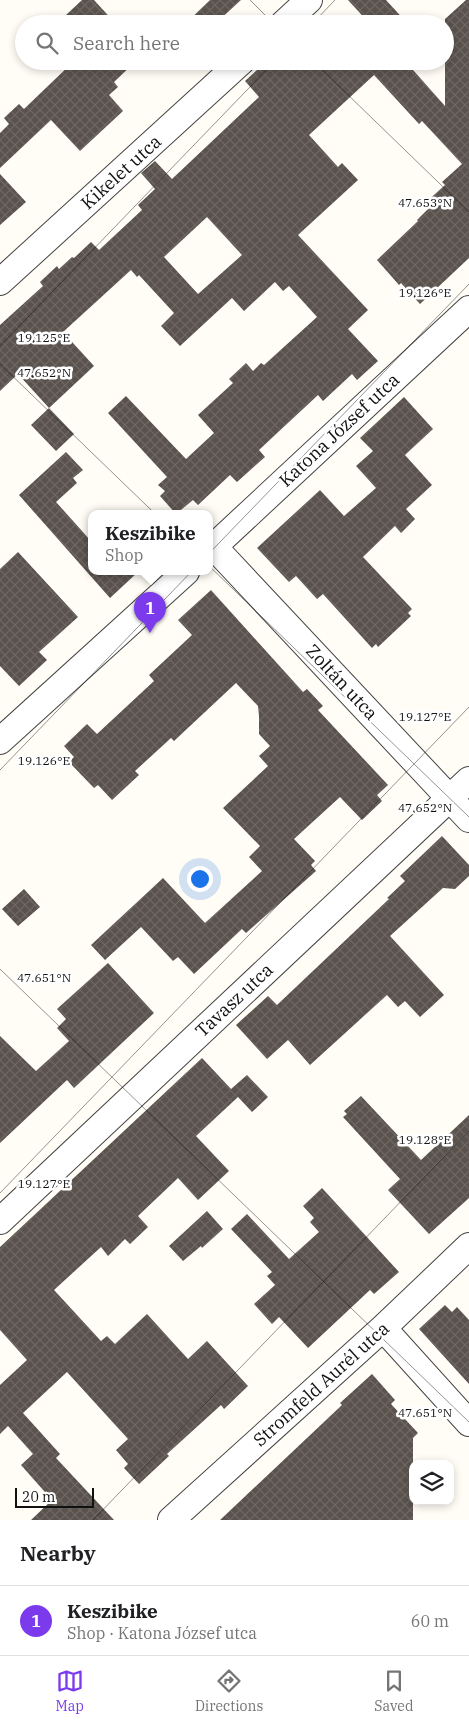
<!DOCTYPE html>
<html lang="en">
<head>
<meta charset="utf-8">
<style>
  :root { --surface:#fff; --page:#f6f6f6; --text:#202124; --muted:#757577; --line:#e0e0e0; --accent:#7c3aed }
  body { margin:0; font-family:"IBM Plex Serif",serif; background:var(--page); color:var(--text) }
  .controls { position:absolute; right:15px; bottom:15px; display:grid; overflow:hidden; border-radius:10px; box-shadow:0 2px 8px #0003 }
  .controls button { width:45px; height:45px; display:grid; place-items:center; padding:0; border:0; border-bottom:1px solid var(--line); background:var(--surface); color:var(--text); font:25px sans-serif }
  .scale { position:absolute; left:15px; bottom:12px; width:79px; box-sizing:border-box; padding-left:5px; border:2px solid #111; border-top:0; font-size:14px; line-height:18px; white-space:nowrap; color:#111; -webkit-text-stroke:4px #fff; paint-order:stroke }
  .you { position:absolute; left:199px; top:878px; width:18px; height:18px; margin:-12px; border:4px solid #fff; border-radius:50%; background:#1a73e8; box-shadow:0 0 0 8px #1a73e833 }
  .badge { display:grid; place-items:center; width:32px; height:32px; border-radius:50%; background:var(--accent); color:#fff; font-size:16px; font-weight:700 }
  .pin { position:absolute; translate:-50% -41px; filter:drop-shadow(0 1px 2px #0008) }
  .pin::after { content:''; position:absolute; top:26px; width:18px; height:15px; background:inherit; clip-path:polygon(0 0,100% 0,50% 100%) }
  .popup { position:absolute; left:88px; top:510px; width:125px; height:65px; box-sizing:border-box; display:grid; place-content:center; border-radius:10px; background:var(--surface); filter:drop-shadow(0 1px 4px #0005); font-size:16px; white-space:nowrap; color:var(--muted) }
  .popup b { font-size:19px; color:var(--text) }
  .popup::after { content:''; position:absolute; left:50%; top:100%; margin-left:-10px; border:10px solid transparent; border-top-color:var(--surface) }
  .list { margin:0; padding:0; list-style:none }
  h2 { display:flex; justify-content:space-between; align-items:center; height:65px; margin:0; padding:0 20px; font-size:21px }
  h2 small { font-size:16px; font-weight:400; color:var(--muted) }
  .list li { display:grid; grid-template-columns:32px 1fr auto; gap:15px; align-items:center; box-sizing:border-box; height:70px; padding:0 20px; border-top:1px solid var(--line) }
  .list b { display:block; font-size:19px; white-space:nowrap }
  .list p { margin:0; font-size:16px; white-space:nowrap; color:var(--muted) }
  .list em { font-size:16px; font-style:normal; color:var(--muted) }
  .icon { flex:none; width:28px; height:28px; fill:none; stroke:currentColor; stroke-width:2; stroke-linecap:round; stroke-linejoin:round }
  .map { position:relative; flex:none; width:469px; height:1520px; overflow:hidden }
  .search { position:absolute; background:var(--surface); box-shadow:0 2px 8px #0003; left:15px; right:15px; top:15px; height:55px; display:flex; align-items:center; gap:12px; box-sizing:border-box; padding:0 18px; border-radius:28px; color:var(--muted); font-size:19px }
  .sheet { height:135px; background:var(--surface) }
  nav { display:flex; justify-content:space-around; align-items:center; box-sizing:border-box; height:70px; border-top:1px solid var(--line); background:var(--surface); font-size:14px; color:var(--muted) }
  nav a { display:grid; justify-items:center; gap:2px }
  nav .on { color:var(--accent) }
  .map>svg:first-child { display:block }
  .building { fill:url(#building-cross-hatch); fill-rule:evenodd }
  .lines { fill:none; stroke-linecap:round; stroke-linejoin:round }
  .street-casing { stroke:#444; stroke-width:28 }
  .street { stroke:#fff; stroke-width:26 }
  .ticks { fill:none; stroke:#111; stroke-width:1; stroke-opacity:0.45 }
  .labels { text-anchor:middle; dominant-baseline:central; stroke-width:5; stroke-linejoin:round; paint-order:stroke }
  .street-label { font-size:18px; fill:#111; stroke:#fff }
  .ticks-label { font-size:12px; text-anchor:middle; fill:#111; stroke:#fff; stroke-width:5; stroke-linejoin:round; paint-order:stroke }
</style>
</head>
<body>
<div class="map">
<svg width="469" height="1520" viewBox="0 0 469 1520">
  <defs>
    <pattern id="building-cross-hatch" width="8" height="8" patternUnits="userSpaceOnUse" patternTransform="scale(1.25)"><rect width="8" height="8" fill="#5a524d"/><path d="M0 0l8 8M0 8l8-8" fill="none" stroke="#6d6662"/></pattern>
  </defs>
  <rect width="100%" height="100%" fill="#fffdf5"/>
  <path class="building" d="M82,0h12l22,24h-42l-8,-9z
    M210,0h31l-26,24h-30z
    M348,0h38l22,24h-38z
    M466,0h3v258l-49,46 -19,-21 -2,2 -22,-25 41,-39 -1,-1 13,-13 -5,-4 20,-18 -3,-3 20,-18 -40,-43 -3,3 -45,-49 -65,60 29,32 4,-4 16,17 -60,55 70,75 -20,19 30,32 -21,19 -5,-6 -29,27 -5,-6 -59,55 6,7 -28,25 -7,-7 -32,30 -5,-5 -17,14 -16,-18 5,-5 -7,-6 9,-8 -59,-64 18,-17 60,63 28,-26 -16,-18 35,-32 -4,-4 17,-16 7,8 8,-8 3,2 53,-48 -28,-31 -6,5 -8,-9 -31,29 -12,-13 -52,48 -19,-20 13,-13 -35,-38 -2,2 -6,-7 -68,62 31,34 -45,42 -31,-34 -18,17v-66l43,-39 -3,-4 17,-16 2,3 13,-12 2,1 17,-16 8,8 43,-40 -4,-5 17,-16 -14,-16 14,-12 17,18 87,-82 -14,-16 22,-20h138l40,45v-87zM207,217l35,38 -44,39 -34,-37z
    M74,61h62l-22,21 4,5 -9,8 14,16 -43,40 -29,-31 -51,48v-35l9,-9 -5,-6 15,-14 5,5z
    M0,174l26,28 -26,23z
    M404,397l29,32 -28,26 27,30 -26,24 9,10 -14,14 -6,-7 -32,31 49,52 -4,4 3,3 -33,31 -2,-3 -4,4 -49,-54 -6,5 -21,-23 -7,6 -32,-34 63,-58 24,26 32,-28 -20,-22 17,-15 -13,-13z
    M49,408l25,26 -18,17 -25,-26z
    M66,452l17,18 -10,8 4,5 -21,19 35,39v31h47l-28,26 -91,-103z
    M18,552l60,65 -39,35 8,8 -28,26 -19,-20v-97z
    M211,590l92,102 4,-3 16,17 -5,4 70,75 -11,10 5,6 -20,19 -22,-23 -46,42 21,22 -4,4 5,6 -70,62 -4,-4 -48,45 -16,-17 -5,4 -32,-34 -36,33 -14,-15 72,-67 42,45 57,-52 -13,-14 11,-11 -37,-38 45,-42 -9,-10 11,-10 -11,-12v-18l-1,-10 -22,-23 -62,58 -3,-3 -36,33 4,4 -27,25 -14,-15 -4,3 -25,-26 5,-5 -10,-11 23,-22 10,10 57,-53 -5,-6 43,-40 -14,-15z
    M442,836l27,29v11l-14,13 -12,-1 -53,48 54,59 -24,22 -15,-16 -7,6 -11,-12 -77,70 -22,-25 -21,19 -31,-34 32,-29 9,9 112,-106 -2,-1 18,-17 -5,-5z
    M24,889l16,18 -22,19 -16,-17z
    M108,963l46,50 -80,75 -7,-8 -67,63v-107l36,35 33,-30 -12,-13 9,-9 -9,-10z
    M202,1058l29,31 16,-14 21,22 -16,15 -14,-15 -42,39 33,35 -31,29 -20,-22 -40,38 10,11 -18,17 -5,-5 -17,17 -7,-9 -47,43 47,51 6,-5 8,8 32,-30 41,45 19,-18 41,45 -24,23 -3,-4 -54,49 2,2 -30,28 -15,-16 4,-4 -12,-14 12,-11 -61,-67 -44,41 37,41 -4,4 58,62h-83l21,-20 -31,-35 12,-11 -25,-28 -8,8v-49l27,-25 -27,-30v-83z
    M361,1096l60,64 48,-45v83l-40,36 -41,-44 12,-11 -57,-62 4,-3 -3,-3z
    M322,1188l77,84 -25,22 -4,-4 -62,58 -29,-31 -7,7 -18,-20 21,-19 -8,-9 5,-4 -41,-43 16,-15 42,45 30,-27 -9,-10 4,-4 -11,-12z
    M207,1211l16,18 -21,19 -1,-2 -18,15 -14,-15z
    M445,1305l7,7 5,-5 12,13v64l-50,-55z
    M372,1374l23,26 -4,4 27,29 -5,5v82h-193l122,-115 -2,-2z"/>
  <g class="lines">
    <defs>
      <path id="street" d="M283,24l26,-24
        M0,282l242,-221
        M214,547l255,272
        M209,551l260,-242
        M0,741l186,-169
        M0,1221l469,-441
        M383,1328l86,95
        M171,1520l212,-192 86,-82"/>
    </defs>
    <use href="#street" class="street-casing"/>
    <use href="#street" class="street"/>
  </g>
  <path class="ticks" d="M250,0l24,24M312,24l23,-24M313,61l156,151M0,346l275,-285M0,364l469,453M0,770l469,-486M0,969l469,453M0,1193l469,-486M93,1520l376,-389"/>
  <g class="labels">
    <g class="street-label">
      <text transform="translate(121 172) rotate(-42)">Kikelet utca</text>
      <text transform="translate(339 430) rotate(-43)">Katona József utca</text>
      <text transform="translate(342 682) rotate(47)">Zoltán utca</text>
      <text transform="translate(234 1000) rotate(-43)">Tavasz utca</text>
      <text transform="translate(321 1384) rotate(-42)">Stromfeld Aurél utca</text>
    </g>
  </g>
  <g class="ticks-label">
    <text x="425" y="207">47.653°N</text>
    <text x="425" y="297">19.126°E</text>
    <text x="44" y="342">19.125°E</text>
    <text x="44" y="377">47.652°N</text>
    <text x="425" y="721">19.127°E</text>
    <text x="44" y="765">19.126°E</text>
    <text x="425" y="812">47.652°N</text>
    <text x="44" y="982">47.651°N</text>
    <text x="425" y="1144">19.128°E</text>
    <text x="44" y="1188">19.127°E</text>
    <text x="425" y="1417">47.651°N</text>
  </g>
</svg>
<div class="controls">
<button><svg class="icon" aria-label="layers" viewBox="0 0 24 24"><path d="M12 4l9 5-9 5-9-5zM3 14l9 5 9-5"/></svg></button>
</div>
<div class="scale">20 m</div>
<div class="you"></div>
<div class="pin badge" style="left:150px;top:633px">1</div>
<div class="popup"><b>Keszibike</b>Shop</div>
<div class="search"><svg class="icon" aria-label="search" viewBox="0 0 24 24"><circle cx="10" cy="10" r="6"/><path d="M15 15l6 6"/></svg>Search here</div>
</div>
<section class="sheet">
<h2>Nearby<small></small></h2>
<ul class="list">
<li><span class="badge">1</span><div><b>Keszibike</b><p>Shop · Katona József utca</p></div><em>60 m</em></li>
</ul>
</section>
<nav>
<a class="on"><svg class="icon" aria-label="map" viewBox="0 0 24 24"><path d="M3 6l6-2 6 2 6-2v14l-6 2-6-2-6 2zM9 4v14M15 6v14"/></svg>Map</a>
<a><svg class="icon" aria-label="directions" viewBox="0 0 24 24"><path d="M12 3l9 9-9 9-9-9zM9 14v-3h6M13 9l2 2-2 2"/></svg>Directions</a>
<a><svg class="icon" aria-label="saved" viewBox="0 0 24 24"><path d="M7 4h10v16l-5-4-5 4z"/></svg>Saved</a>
</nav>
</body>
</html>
